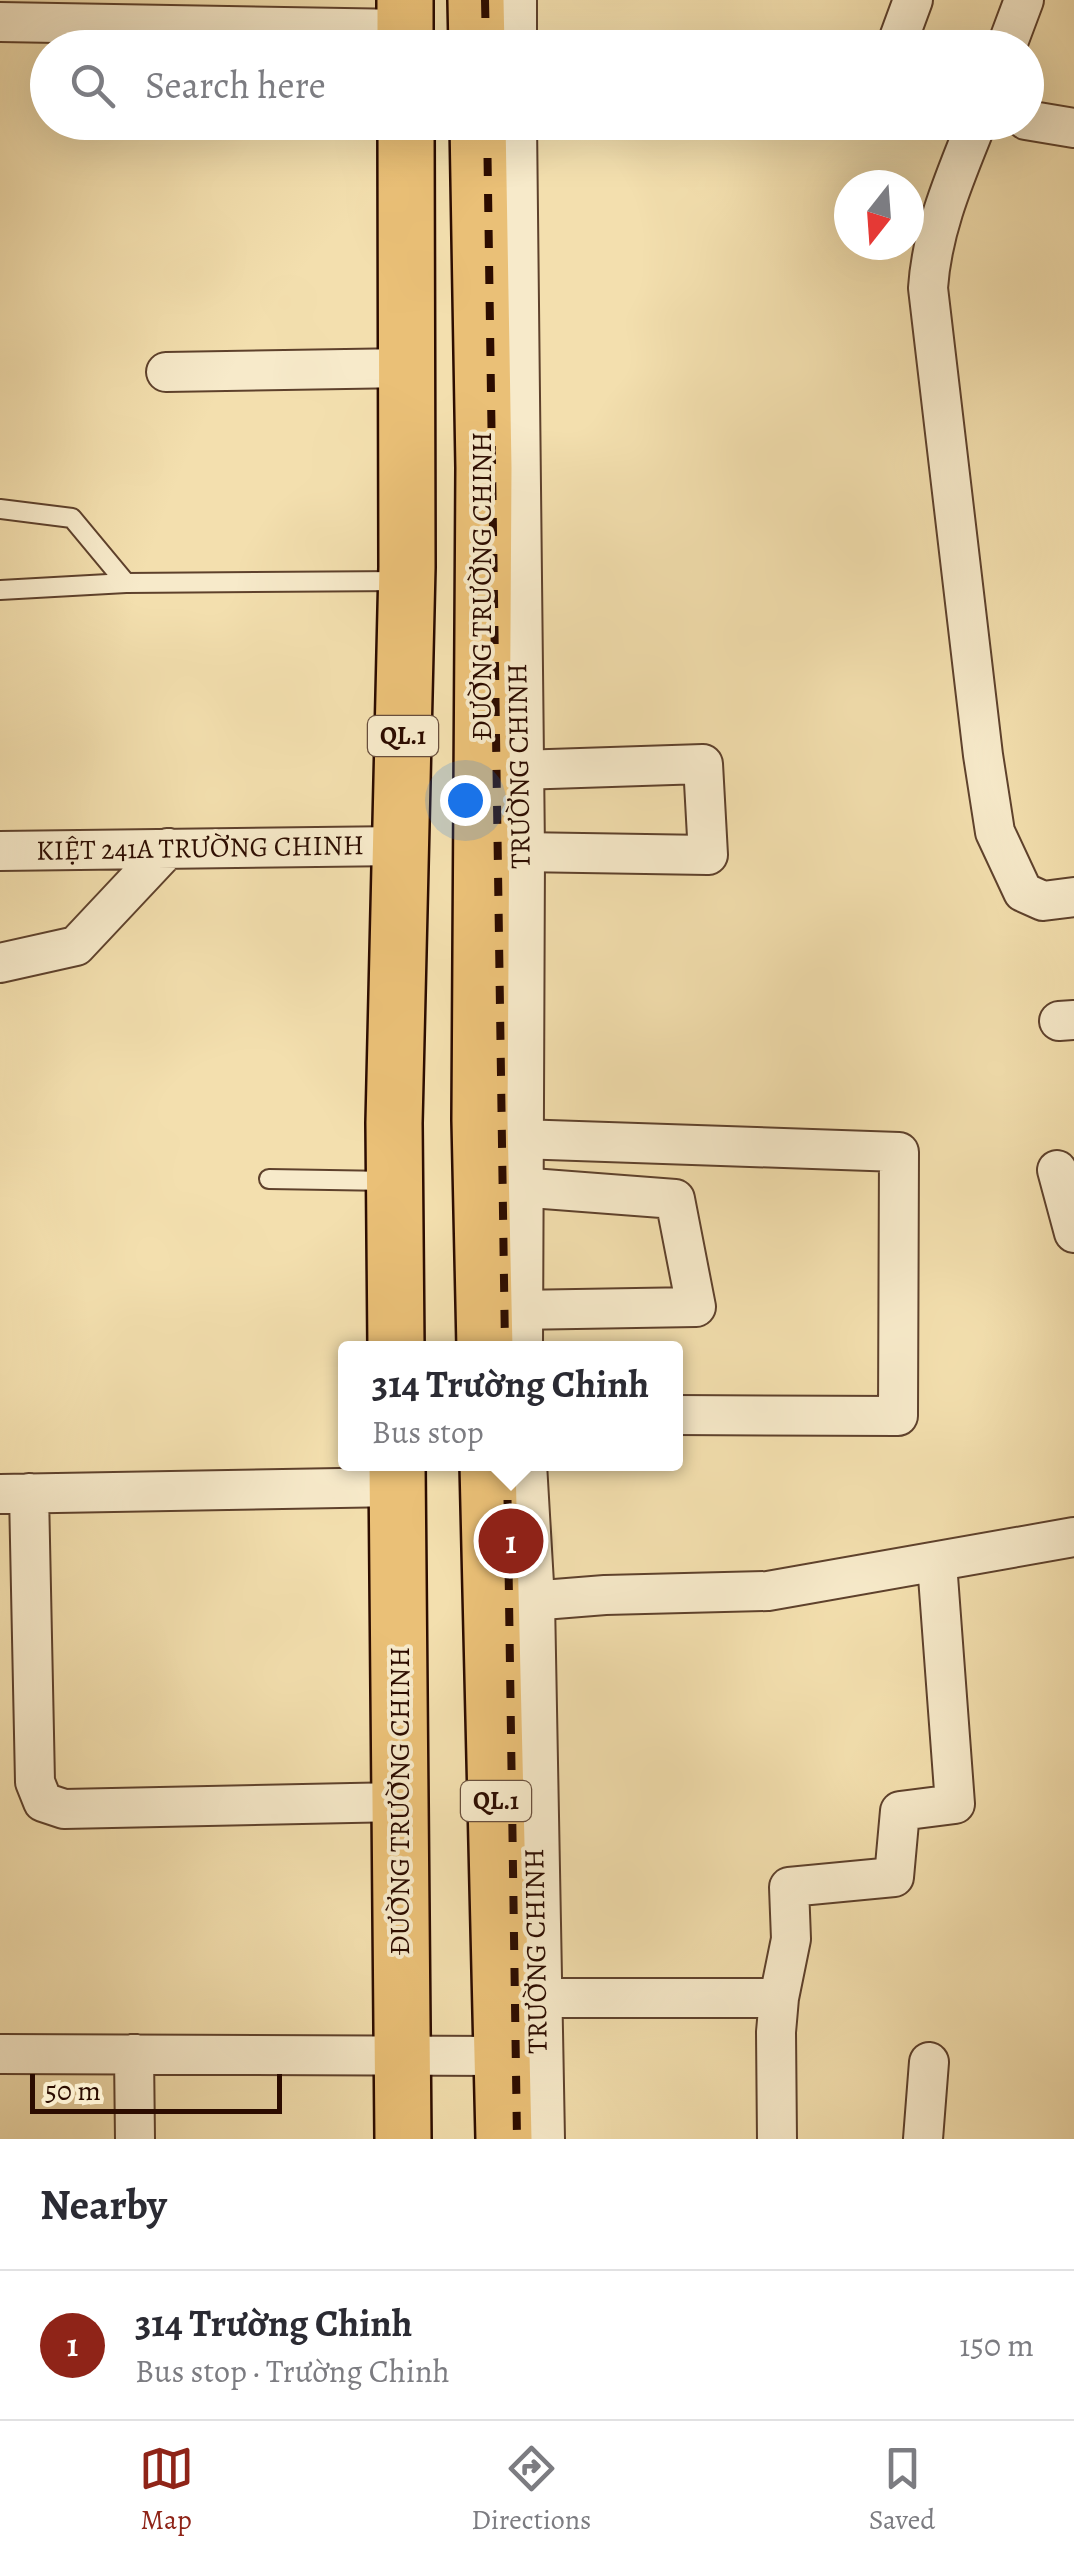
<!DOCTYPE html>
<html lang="en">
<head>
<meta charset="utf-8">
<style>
  :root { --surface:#fff; --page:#f7f7f7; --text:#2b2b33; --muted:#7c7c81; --line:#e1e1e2; --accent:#8f2418 }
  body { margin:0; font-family:Alegreya,serif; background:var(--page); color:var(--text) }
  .compass { position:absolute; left:834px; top:170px; width:90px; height:90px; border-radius:50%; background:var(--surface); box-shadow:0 10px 40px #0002; rotate:197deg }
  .scale { position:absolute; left:30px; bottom:25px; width:252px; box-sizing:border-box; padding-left:10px; border:5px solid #2c0c00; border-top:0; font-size:28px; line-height:35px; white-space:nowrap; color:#2c0c00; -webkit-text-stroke:8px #f7eaca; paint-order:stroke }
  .you { position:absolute; left:465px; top:800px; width:35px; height:35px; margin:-25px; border:8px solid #fff; border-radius:50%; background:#1a73e8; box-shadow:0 0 0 15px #1a73e833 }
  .badge { display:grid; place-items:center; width:65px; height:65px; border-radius:50%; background:var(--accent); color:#fff; font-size:32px; font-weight:700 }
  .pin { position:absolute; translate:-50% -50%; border:5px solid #fff; box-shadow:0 2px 10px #0006 }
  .popup { position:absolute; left:338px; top:1341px; width:345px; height:130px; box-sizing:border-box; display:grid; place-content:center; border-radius:10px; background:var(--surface); filter:drop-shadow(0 2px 8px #0005); font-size:32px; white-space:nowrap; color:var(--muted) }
  .popup b { font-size:38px; color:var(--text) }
  .popup::after { content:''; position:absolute; left:50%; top:100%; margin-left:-20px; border:20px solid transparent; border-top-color:var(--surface) }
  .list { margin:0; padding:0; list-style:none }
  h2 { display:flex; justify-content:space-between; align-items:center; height:130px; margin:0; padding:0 40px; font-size:42px }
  h2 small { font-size:32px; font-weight:400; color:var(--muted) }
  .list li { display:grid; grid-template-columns:65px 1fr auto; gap:30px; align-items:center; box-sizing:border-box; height:150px; padding:0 40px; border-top:2px solid var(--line) }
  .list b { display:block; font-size:38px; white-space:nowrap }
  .list p { margin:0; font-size:32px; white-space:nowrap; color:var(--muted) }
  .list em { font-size:32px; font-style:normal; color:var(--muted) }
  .icon { flex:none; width:55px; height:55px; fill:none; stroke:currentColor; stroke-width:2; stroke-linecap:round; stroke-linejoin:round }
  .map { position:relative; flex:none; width:1074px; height:2139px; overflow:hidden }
  .search { position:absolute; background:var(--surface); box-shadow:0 10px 40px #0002; left:30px; right:30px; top:30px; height:110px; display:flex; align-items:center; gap:25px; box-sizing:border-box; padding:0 35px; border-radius:55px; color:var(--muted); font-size:38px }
  .sheet { height:280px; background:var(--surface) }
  nav { display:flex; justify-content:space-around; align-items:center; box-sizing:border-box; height:140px; border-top:2px solid var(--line); background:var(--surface); font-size:28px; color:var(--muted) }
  nav a { display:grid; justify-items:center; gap:5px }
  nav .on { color:var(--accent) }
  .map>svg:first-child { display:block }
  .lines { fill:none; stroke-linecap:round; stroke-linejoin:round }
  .service-casing { stroke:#5e412c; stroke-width:22 }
  .minor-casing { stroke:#5e412c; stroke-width:42 }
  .tertiary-casing { stroke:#5e412c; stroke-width:52 }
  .trunk-casing { stroke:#2c0c00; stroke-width:60 }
  .service { stroke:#f7eaca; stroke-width:18 }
  .minor { stroke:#f7eaca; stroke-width:38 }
  .tertiary { stroke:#f7eaca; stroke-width:48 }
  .trunk { stroke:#eac077; stroke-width:55 }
  .rail { stroke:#2c0c00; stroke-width:8; stroke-dasharray:18 18; stroke-linecap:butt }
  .labels { text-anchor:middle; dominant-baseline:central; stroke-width:8; stroke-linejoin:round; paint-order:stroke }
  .shield { fill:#f7eaca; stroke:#694f3d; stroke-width:2.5 }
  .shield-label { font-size:25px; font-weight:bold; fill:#2c0c00 }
  .street-label { font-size:28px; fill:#2c0c00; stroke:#f7eaca }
</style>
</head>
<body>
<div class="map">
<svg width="1074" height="2139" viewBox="0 0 1074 2139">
  <rect width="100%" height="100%" fill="#f3dfae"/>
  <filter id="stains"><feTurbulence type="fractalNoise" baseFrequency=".002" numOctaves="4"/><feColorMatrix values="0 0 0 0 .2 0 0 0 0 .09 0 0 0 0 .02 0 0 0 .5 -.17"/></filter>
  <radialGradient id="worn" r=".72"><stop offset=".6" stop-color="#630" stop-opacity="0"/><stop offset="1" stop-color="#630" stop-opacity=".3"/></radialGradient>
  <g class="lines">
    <defs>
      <path id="service" d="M0,509l72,9 54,65
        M0,590l126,-7 275,-2
        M269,1179l120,2"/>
      <path id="minor" d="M0,22l405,7
        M899,38l14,-38
        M1006,48l18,-48
        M1026,120l48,8
        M977,122c-22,55 -45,107 -49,166l55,467 12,77 28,60 20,9 31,-4
        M166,372l241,-4
        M519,770l184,-6 5,91 -188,-3
        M0,851l400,-5
        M0,963l76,-17 92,-98
        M1059,1021l15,-1
        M519,1139l380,13 -1,264 -222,-1
        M1057,1170l17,63
        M516,1310l180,-3 -21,-108 -157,-12
        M29,1493l6,289 8,20 21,7 336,-7
        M0,1494l397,-7
        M530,1601l75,-6 163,-4 306,-54
        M537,1998h242
        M0,2054l502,2
        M134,2054l1,85
        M777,2139l-1,-107 3,-34 12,-59 -2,-52 105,-10 6,-66 55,-7 -18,-241
        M923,2139l6,-77"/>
      <path id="tertiary" d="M512,0v48
        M512,122l8,730 -2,496
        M522,1464l8,137 10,538"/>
      <path id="trunk" d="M405,0v48
        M476,0l1,48
        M478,122l6,346 -4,652 5,228
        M396,1348l-2,-225 13,-556 -1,-445
        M397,1464l6,675
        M488,1464l16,675"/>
    </defs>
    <use href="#service" class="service-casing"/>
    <use href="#minor" class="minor-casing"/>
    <use href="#tertiary" class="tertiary-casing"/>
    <use href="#trunk" class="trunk-casing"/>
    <use href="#service" class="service"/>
    <use href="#minor" class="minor"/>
    <use href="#tertiary" class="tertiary"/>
    <use href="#trunk" class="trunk"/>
    <path class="rail" d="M485,0l1,48
      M487,122l18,1226
      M507,1464l10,675"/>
  </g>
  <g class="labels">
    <g class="shield">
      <rect x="368" y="716" width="70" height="40" rx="8"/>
      <rect x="461" y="1781" width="70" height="40" rx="8"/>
    </g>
    <g class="shield-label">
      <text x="403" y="736">QL.1</text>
      <text x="496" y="1801">QL.1</text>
    </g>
    <g class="street-label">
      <text transform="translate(482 586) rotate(-90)">ĐƯỜNG TRƯỜNG CHINH</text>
      <text transform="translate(519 766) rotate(-91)">TRƯỜNG CHINH</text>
      <text transform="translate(200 848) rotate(-1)">KIỆT 241A TRƯỜNG CHINH</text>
      <text transform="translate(400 1801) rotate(-90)">ĐƯỜNG TRƯỜNG CHINH</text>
      <text transform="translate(536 1951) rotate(-91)">TRƯỜNG CHINH</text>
    </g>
  </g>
  <rect width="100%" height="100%" filter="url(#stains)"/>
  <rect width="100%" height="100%" fill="url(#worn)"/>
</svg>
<svg class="compass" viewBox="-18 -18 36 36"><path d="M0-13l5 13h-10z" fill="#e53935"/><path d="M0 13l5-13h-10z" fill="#7c7c81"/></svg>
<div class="scale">50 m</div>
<div class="you"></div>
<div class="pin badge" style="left:511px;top:1541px">1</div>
<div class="popup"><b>314 Trường Chinh</b>Bus stop</div>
<div class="search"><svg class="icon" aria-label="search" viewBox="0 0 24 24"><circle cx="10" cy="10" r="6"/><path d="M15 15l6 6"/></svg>Search here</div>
</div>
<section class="sheet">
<h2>Nearby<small></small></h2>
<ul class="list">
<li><span class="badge">1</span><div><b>314 Trường Chinh</b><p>Bus stop · Trường Chinh</p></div><em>150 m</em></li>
</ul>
</section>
<nav>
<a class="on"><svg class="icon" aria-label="map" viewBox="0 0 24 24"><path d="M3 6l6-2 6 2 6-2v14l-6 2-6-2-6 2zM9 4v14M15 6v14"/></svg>Map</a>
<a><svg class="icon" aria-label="directions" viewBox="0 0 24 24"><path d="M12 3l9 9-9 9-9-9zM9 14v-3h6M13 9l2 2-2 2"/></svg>Directions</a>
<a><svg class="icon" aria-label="saved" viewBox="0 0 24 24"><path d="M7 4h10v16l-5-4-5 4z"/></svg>Saved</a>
</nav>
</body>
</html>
